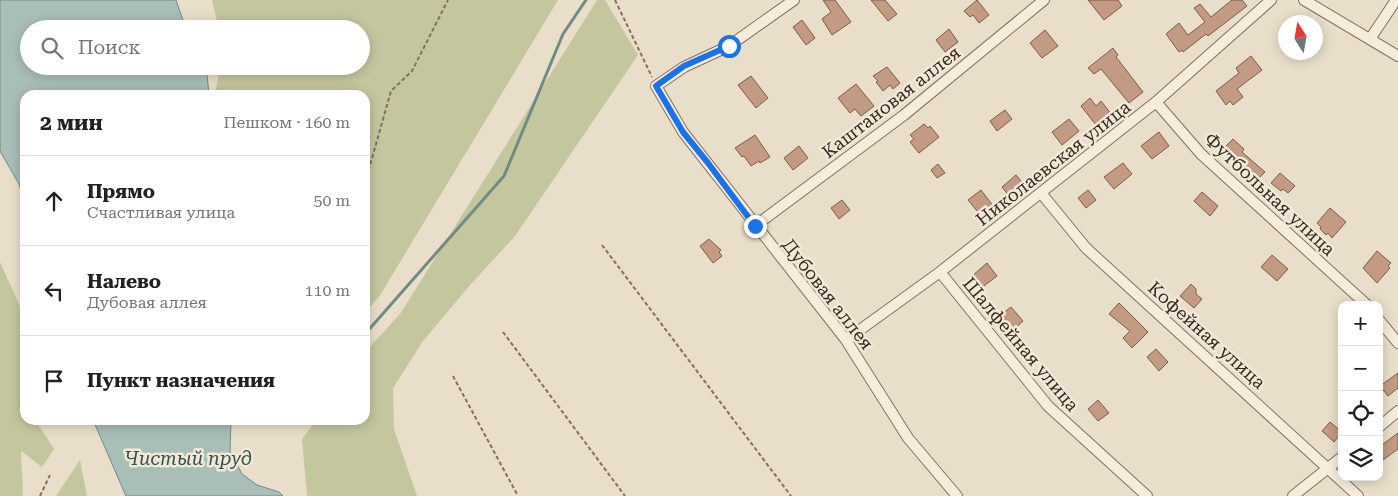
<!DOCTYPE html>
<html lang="ru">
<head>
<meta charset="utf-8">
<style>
  :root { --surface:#fff; --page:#f6f6f6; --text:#202124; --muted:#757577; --line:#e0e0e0 }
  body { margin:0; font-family:"Roboto Serif",serif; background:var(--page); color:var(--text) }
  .controls { position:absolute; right:15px; bottom:15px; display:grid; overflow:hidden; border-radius:10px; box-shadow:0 2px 12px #0003 }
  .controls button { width:45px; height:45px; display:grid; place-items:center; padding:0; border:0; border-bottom:1px solid var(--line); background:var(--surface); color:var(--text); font:25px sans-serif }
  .compass { position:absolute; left:1278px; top:15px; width:45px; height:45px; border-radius:50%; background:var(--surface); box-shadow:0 2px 12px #0003; rotate:349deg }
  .stop { position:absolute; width:15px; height:15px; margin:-11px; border:4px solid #1a73e8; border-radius:50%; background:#fff }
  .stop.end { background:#1a73e8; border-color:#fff; box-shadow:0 1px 5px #0008 }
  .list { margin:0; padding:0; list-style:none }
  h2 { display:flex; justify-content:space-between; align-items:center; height:65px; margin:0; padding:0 20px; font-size:21px }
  h2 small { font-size:16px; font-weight:400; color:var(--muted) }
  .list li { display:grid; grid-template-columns:32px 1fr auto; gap:15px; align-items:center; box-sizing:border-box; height:90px; padding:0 20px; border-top:1px solid var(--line) }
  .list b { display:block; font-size:19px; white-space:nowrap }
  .list p { margin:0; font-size:16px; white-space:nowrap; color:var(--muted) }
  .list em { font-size:16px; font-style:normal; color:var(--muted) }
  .icon { flex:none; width:28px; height:28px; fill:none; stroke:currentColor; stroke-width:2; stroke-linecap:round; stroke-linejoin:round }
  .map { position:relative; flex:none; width:1398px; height:496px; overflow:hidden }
  .search { position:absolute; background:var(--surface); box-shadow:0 2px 12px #0003; left:20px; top:20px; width:350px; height:55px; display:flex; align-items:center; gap:12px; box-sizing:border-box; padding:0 18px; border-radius:28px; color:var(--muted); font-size:19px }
  .panel { position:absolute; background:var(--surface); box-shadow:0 2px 12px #0003; left:20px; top:90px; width:350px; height:335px; border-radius:15px }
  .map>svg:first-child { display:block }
  .green { fill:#c4c69e }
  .water { fill:#a9beb7; stroke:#718c83 }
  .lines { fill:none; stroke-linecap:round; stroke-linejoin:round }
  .stream { stroke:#718c83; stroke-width:3 }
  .building { fill:#c39a83; stroke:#805b48 }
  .street-casing { stroke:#847060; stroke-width:12 }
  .path { stroke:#847060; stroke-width:2; stroke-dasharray:4 2.5; stroke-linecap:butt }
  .street { stroke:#f5ecdb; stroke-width:10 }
  .route { stroke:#1a73e8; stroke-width:6 }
  .labels { text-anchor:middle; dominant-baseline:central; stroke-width:5; stroke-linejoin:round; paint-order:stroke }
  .street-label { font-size:18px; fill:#362a21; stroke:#f2e8d7 }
  .water-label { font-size:19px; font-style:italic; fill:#32544f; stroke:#f2e8d7 }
</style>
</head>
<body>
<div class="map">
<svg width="1398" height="496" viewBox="0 0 1398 496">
  <rect width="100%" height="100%" fill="#e9dec9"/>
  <path class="green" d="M212,0h346l-179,297 -14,15v-217h-150l5,-29h141v-37h-142z
    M597,0h8l33,55 -123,181 -44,48 -48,57 -30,47 1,41 23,67h-110l-5,-57 14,-19h49v-68l35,-38z
    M0,262l25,56v102h10l19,29 -12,18 -21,-16 2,45h-23z
    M80,460l7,36h-31z"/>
  <path class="water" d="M0,0h176l10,29h-157v37h174l4,8 2,21h-184v109l-6,-20 -19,-33z
    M93,420h138l-1,31 12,23 15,11 22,7 4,4h-157z"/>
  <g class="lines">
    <path class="stream" d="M365,334l139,-158 59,-142 23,-34
      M232,423l4,-3"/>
  </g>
  <path class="building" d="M823,0h12l16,22 -19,13 -10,-16 9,-7z
    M871,0h14l12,14 -9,7z
    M977,0l12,15 -10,8 -6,-8 -3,2 -6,-6z
    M1088,0h30l4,6 -18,14z
    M1232,0h10l5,6 -39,30 -2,-2 -23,18 -1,-2 -3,2 -13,-18 13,-11 9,12 17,-13 -11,-14 6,-4 11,13z
    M802,20l13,18 -9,7 -13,-18z
    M949,29l9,13 -13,10 -9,-12z
    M1045,30l13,16 -16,12 -12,-15z
    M1113,48l5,7 -2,2 27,35 -14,11 -28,-34 -7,5 -6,-6z
    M1251,56l11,14 -25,19 6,8 -10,8 -3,-4 -4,4 -10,-14 23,-18 -3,-5z
    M887,67l13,16 -7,6 -3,-4 -7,6 -7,-9 2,-1 -5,-5z
    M751,76l17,22 -12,10 -18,-23z
    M856,84l18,22 -13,10 -6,-7 -5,4 -12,-15z
    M1090,98l6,8 5,-5 11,14 -10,8 -1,-1 -5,3 -15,-19z
    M1005,110l7,9 -15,12 -7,-10z
    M1069,119l10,12 -17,14 -10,-13z
    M924,124l4,4 2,-2 9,11 -20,16 -9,-11 4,-3 -4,-4z
    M1159,132l10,14 -17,13 -11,-13z
    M755,135l15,22 -10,6 -1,-2 -8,5 -7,-10 -2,1 -7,-9z
    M1233,139l11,10 -2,3 23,20 -7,7 -33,-32z
    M799,146l9,12 -15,12 -9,-12z
    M1123,163l9,11 -18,15 -10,-12z
    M938,164l7,9 -8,5 -6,-8z
    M1280,173l15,13 -7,7 -5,-4 -2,2 -10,-8z
    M1016,175l9,11 -15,11 -8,-10z
    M981,190l13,17 -12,10 -14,-17z
    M1088,190l8,10 -10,8 -8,-10z
    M1202,192l16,14 -8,10 -16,-15z
    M842,200l8,10 -11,9 -8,-11z
    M1330,208l16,14 -14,16 -4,-5 -2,2 -6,-6 1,-2 -4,-4z
    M709,239l12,11 -2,2 3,4 -9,7 -13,-17z
    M1377,251l14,12 -3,3 2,2 -13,15 -14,-15z
    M1272,255l16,14 -11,12 -16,-14z
    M987,263l10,13 -17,13 -9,-12z
    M1191,284l5,5v5l6,5 -8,9 -14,-12z
    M1119,303l29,29 -16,16 -9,-10 7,-7 -21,-17z
    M1011,307l12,14 -10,9 -12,-15z
    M1156,349l12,13 -9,9 -12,-14z
    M1398,373v15l-10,8 -8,-10z
    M1098,400l11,13 -11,8 -10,-12z
    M1330,422l12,10 -8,10 -12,-11z
    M1398,433v16l-19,14v-16z"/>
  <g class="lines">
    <defs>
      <path id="street" d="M794,0l-65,46 -45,21 -28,19 27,46 163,208 62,98 49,58
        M1304,0l94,56
        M1370,39l26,-39
        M1156,102l45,52 166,151
        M1041,193l45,55 272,248
        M755,226l149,-111 140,-115
        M940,272l108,134 99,90
        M1379,320l19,23
        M846,340l94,-68 216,-170 115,-102
        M1379,427l19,-16
        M1293,496l49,-39"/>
    </defs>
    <use href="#street" class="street-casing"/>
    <path class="path" d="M615,0l37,77
      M365,183l26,-92 21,-20 36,-71
      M602,245l189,251
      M503,332l122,164
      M453,376l65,120
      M40,496l10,-21"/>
    <use href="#street" class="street"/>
  </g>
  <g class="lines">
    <path class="route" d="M729,46l-45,20 -28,20 27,46 25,31 47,63"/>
  </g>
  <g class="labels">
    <g class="street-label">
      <text transform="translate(891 102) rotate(-38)">Каштановая аллея</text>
      <text transform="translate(1053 163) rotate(-38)">Николаевская улица</text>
      <text transform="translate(1270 194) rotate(43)">Футбольная улица</text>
      <text transform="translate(828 294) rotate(52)">Дубовая аллея</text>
      <text transform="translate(1207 335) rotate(42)">Кофейная улица</text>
      <text transform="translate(1021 344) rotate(50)">Шалфейная улица</text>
    </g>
    <g class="water-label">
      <text x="188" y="458">Чистый пруд</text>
    </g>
  </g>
</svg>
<div class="controls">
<button>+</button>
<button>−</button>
<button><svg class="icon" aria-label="locate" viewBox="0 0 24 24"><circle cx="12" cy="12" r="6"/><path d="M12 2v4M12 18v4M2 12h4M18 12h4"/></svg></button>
<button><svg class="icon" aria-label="layers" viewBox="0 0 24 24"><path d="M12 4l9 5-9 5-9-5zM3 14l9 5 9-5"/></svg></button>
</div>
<svg class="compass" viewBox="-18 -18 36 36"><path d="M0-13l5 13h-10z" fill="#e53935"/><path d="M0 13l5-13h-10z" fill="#757577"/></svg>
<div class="stop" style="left:729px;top:46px"></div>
<div class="stop end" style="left:755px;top:226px"></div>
<div class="search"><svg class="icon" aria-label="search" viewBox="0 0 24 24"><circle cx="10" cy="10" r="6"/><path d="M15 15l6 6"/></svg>Поиск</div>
<section class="panel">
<h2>2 мин<small>Пешком · 160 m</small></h2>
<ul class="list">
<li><svg class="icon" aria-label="ahead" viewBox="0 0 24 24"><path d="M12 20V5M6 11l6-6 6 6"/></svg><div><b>Прямо</b><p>Счастливая улица</p></div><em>50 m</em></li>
<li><svg class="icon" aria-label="left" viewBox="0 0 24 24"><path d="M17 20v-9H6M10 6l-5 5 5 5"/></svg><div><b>Налево</b><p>Дубовая аллея</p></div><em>110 m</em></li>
<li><svg class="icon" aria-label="arrive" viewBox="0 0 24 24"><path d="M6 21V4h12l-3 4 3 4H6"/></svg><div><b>Пункт назначения</b></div></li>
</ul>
</section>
</div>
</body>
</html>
